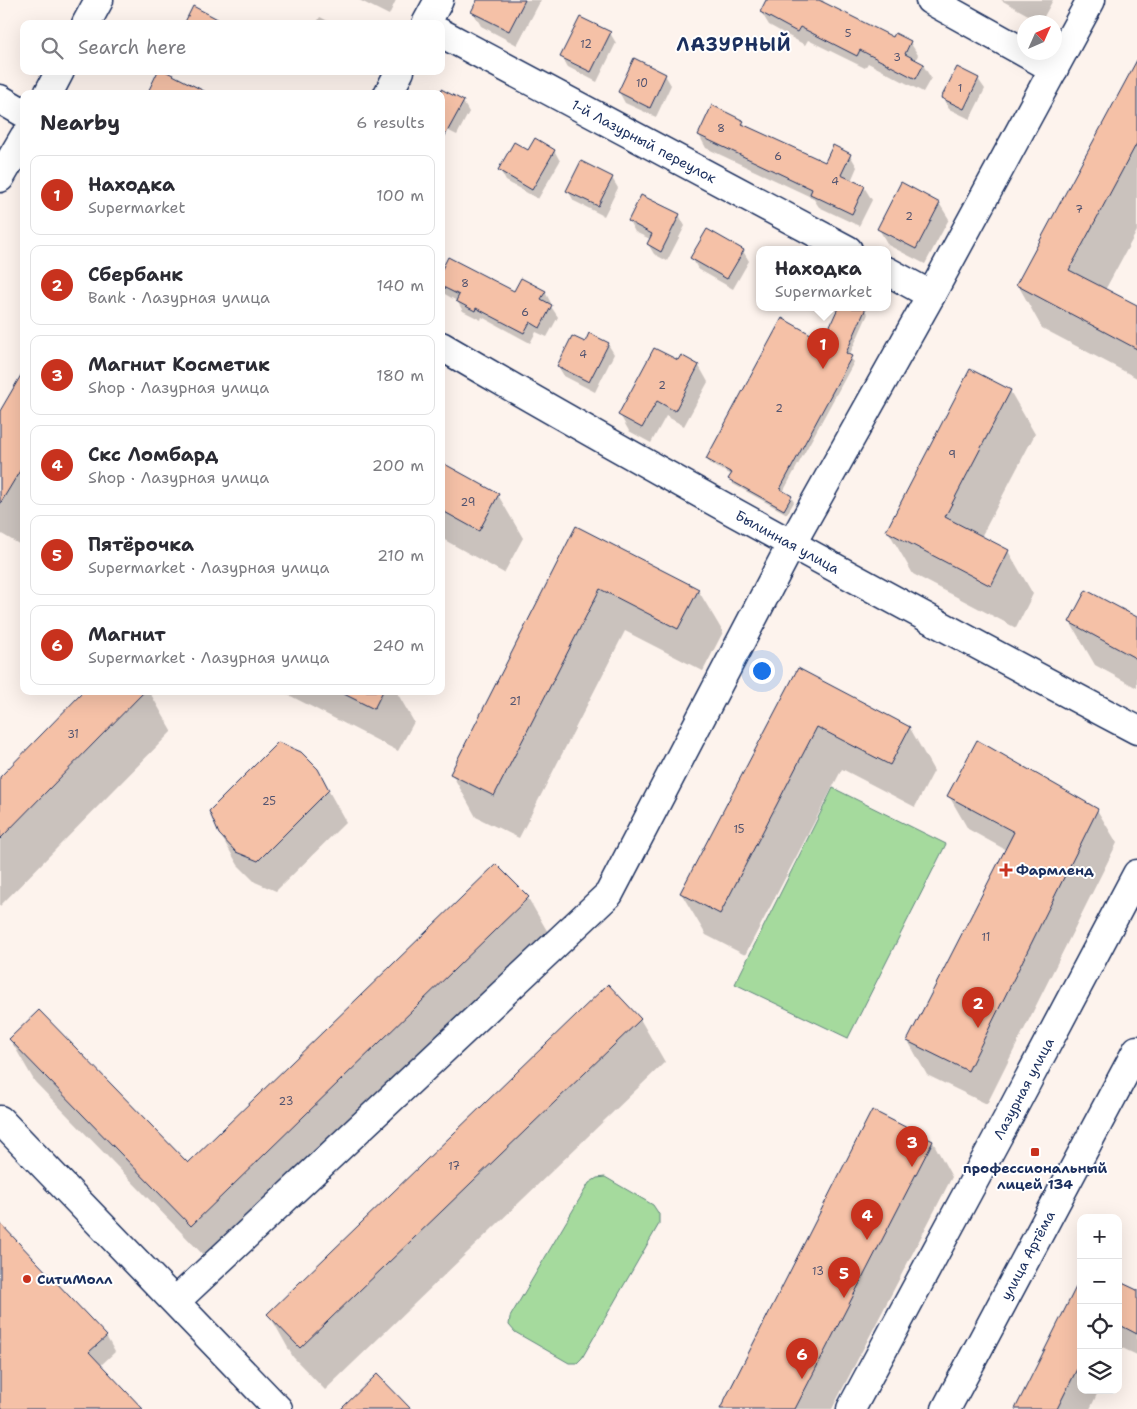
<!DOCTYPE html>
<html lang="en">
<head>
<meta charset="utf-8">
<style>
  :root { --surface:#fff; --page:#f7f7f7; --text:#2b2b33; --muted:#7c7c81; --line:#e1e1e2; --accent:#c8321e }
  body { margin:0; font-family:"Shantell Sans",sans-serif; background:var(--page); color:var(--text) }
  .controls { position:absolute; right:15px; bottom:15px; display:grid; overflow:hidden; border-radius:10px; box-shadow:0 5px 20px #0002 }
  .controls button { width:45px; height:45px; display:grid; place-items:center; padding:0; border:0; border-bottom:1px solid var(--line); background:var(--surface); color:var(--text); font:25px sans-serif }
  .compass { position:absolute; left:1017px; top:15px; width:45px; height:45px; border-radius:50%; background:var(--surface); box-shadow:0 5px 20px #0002; rotate:45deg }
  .you { position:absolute; left:761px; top:670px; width:18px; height:18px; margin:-12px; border:4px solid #fff; border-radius:50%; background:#1a73e8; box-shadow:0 0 0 8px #1a73e833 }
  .badge { display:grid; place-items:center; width:32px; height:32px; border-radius:50%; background:var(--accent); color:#fff; font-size:16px; font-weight:700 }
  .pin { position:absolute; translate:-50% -41px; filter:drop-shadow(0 1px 2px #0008) }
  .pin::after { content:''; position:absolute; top:26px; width:18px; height:15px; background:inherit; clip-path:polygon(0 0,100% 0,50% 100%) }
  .popup { position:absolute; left:756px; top:246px; width:135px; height:65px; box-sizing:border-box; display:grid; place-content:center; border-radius:10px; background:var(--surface); filter:drop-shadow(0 1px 4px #0005); font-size:16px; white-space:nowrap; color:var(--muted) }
  .popup b { font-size:19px; color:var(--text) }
  .popup::after { content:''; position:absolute; left:50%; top:100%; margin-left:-10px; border:10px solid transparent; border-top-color:var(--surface) }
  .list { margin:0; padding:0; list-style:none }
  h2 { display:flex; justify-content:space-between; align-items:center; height:65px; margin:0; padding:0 20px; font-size:21px }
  h2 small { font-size:16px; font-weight:400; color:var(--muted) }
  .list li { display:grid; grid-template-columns:32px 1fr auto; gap:15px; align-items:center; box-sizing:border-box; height:80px; margin:0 10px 10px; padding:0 10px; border:1px solid var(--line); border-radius:10px }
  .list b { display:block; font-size:19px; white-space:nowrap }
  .list p { margin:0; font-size:16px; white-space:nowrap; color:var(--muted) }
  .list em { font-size:16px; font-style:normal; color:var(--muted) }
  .icon { flex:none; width:28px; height:28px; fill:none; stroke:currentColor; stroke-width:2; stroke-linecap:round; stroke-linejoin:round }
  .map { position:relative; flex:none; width:1137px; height:1409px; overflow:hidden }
  .search { position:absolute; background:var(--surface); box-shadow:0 5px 20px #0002; left:20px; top:20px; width:425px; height:55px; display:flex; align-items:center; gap:12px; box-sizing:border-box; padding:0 18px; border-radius:10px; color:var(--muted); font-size:19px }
  .panel { position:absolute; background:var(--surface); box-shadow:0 5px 20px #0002; left:20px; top:90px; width:425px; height:605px; border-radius:10px }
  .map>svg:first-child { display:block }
  .green { fill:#a5da9d; stroke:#60847e }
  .shadow { fill:#0003 }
  .building { fill:#f5c1a7; stroke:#1b2f5e }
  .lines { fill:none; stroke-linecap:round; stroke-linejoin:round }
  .minor-casing { stroke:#1b2f5e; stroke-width:31 }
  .major-casing { stroke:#1b2f5e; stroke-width:31 }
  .minor { stroke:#fff; stroke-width:28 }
  .major { stroke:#fff; stroke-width:28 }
  .poi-dot { fill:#c8321e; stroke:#fff; stroke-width:2 }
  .labels { text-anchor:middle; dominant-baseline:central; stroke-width:4; stroke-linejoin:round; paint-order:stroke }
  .number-label { font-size:11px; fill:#525470 }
  .street-label { font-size:14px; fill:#1b2f5e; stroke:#fff }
  .poi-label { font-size:14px; font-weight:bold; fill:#1b2f5e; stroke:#fff; text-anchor:start }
  .district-label { font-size:19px; font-weight:bold; letter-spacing:1px; fill:#1b2f5e; stroke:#fff }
</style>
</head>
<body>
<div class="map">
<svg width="1137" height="1409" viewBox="0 0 1137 1409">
  <rect width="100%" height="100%" fill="#fdf3ed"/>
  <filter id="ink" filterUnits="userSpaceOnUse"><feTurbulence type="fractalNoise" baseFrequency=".02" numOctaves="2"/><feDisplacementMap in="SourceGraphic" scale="10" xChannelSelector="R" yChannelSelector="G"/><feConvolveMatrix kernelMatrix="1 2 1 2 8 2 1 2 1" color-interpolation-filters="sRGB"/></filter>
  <g filter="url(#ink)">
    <path class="green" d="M833,788l113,56 -98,194 -113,-54z
      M605,1177l48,28 6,9v10l-77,134 -5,5h-8l-54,-31 -6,-7 1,-8 79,-134 8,-5z"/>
    <path class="shadow" d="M359,0h37l-7,15z
      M479,0h62l-24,45 -36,-19 -8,-14z
      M765,0h58l2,4 68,35 17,3 8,13 -3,6 8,4 8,13 -8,14 -55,-29 -3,5 -57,-28 -3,5 -36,-20 -8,-13 6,-11z
      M1001,0h52l-12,22z
      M320,17l14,7h-18z
      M610,33l6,10 -19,39 -29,-15 -6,-10z
      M1137,63v168l-32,59 31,16 1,-1v73l-95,-50 -24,-43z
      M665,75l6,10 -15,32 -31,-14 -6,-11z
      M978,79l7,10 -15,30 -21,-10 -6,-11z
      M438,89l25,13 6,10 -12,23 -16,-8v-33h-6z
      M743,122l3,5 80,37 24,-9 7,12 -6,14 13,6 8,13 -13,26 -40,-19 -6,-9 -107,-50 -7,-13z
      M554,150l6,11 -22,38 -32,-18 -6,-11 28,-18z
      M612,178l6,10 -14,28 -30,-15 -6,-10z
      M939,203l10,16 -24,45 -37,-19 -9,-16z
      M679,215l6,11 -18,35 -13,-7 -6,-10 2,-5 -15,-7 -6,-11z
      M743,251l6,10 -16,28 -35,-20 -6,-11z
      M441,274l73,19 31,-1 6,11 -1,2 8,12 -11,20 -11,-5 -6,11 -48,-26 -1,3 -18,-9 -6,-10 -14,-8z
      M839,308h24l5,6 -19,42 5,6 -71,130 8,5 3,5 -7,12 -54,-30 -3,-5 2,-4 -22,-11 -3,-5 117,-116z
      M608,344l6,10 -19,38 -31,-16 -6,-10z
      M682,357l17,9 9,16 -24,44 -18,-10 -15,27 -22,-12 -9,-16 59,-53z
      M24,373v174l-24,-14v-120z
      M1010,391l25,43 -54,103 27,14 25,43 -17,34 -103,-54 -25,-43z
      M441,463l57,32 25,43 -19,35 -63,-35z
      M577,528l121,62 25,42 -20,39 -78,-40 -106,207 -43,-21 -24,-43z
      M1137,618v70l-42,-23 -25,-43z
      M798,670l112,58 24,43 -19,36 -73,-38 -97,186 -39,-20 -25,-42z
      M86,691h63l23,40 -172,175v-128z
      M281,691h115l18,31 -16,29z
      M317,770l29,52 -70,69 -21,-9 -17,-17 -18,-31z
      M949,796l148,14 20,33 -130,261 -60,-29 -19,-34 98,-191 -38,-21z
      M496,865l32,33 25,43 -337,327 -181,-186 -25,-43 178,126z
      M640,1019l25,43 -340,328 -32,-33 -24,-43z
      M873,1112l60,30 19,35 -120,232h-112z
      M0,1225l106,111 9,16 -15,14 41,43h-141z
      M1081,1280v110h18l-9,19h-73z
      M1118,1282l19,9v64l-17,-8 -2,4z"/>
    <path class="building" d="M477,0h48l-16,31 -38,-19z
      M766,0h53l74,37 2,-4 16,8 -6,13 19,10 -8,15 -56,-29 -3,6 -57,-29 -3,5 -37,-20z
      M193,6l34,18h-43z
      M580,17l31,15 -20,40 -31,-15z
      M634,58l32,16 -16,34 -32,-16z
      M1137,60v83l-68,127 68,35v44l-121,-64z
      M957,67l22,11 -15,31 -23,-11z
      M158,71h7l45,23h-63z
      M441,89l23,12 -23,42z
      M712,105l32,16 -2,3 83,38 8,-17 18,9 -10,21 24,11 -13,28 -42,-20 2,-5 -114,-54z
      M535,138l20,12 -23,40 -34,-20 16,-28 14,8z
      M581,161l32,16 -15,29 -32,-15z
      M901,182l39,21 -24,46 -39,-20z
      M641,195l39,19 -19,38 -14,-8 5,-10 -24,-13z
      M707,229l37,21 -17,29 -37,-21z
      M448,257l66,34 7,-13 25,13 -5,8 11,6 -12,23 -10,-6 -6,11 -48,-25 -1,3 -19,-10 3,-6 -18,-9v-15z
      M838,308h28l-20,45 6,3 -72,133 12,7 -8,14 -56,-31 4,-6 -26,-14 76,-141 41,23z
      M589,333l20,10 -20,39 -32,-16 15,-30 13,6z
      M654,348l24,12 3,-5 18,10 -24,46 -18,-10 -15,27 -24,-13z
      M970,369l41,21 -66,127 64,33 -18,36 -105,-55z
      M24,370v94l-24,40v-93z
      M441,462l58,32 -20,37 -38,-21z
      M576,526l123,63 -21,40 -78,-40 -106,207 -44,-22z
      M1086,590l51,27v42l-68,-37z
      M798,668l112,59 -20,38 -73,-38 -97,187 -40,-21z
      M84,691h61l-145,148v-62z
      M338,691h45l-9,18z
      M977,740l121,69 -130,262 -61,-30 107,-209 -67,-36z
      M278,742l23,10 17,17 11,21 -71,71 -22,-9 -17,-18 -10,-23z
      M496,864l33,33 -338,329 -182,-187 30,-29 149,153z
      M608,984l33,35 -341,329 -33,-34z
      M872,1110l61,31 -138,268h-75z
      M0,1223l107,113 -18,16 54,57h-143z
      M1081,1277v84l-24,48h-42z
      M1118,1281l19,9v44l-19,-10z
      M377,1374l34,35h-70z"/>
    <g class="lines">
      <defs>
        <g id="minor">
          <path d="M930,0l124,69"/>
          <path d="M86,24l13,-24"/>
          <path d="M426,24l13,-24"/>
          <path id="s1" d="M441,33l407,217"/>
          <path d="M48,94l12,-23"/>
          <path d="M388,94l12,-23"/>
          <path d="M0,99l24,14"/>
          <path d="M0,178l24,-41"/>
          <path d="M887,271l44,24"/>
          <path id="s2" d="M441,346c229,134 462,260 696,384"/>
          <path d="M0,1120l278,289"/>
          <path d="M176,1301l433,-407 182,-349 140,-250 160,-295"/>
          <path id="s3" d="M851,1409l159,-295 127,-240"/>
        </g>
        <g id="major">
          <path id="s4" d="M946,1409l191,-359"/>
        </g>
      </defs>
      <use href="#minor" class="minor-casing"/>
      <use href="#major" class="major-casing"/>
      <use href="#minor" class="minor"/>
      <use href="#major" class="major"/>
    </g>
  </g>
  <g class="poi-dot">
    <path d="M1003.5 862.5h5v5h5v5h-5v5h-5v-5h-5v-5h5z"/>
    <rect x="1030" y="1147" width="10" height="10" rx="2.5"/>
    <circle cx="27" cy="1279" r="5"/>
  </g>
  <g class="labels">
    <g class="number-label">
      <text x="848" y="33">5</text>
      <text x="586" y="44">12</text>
      <text x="897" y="57">3</text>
      <text x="642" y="83">10</text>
      <text x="960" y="88">1</text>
      <text x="721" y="128">8</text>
      <text x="778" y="156">6</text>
      <text x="835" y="181">4</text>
      <text x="1079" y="209">7</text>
      <text x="909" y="216">2</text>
      <text x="465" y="283">8</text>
      <text x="525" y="312">6</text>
      <text x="583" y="354">4</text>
      <text x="662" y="385">2</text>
      <text x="779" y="408">2</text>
      <text x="952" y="454">9</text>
      <text x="468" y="502">29</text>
      <text x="515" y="701">21</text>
      <text x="73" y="734">31</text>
      <text x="269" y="801">25</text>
      <text x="739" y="829">15</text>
      <text x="986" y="937">11</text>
      <text x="286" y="1101">23</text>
      <text x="454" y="1166">17</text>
      <text x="818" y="1271">13</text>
    </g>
    <g class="street-label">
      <text stroke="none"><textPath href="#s1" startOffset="230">1-й Лазурный переулок</textPath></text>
      <text stroke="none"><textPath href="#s2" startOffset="398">Былинная улица</textPath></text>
      <text stroke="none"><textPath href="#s3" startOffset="364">Лазурная улица</textPath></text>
      <text stroke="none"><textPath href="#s4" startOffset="174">улица Артёма</textPath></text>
    </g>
    <g class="poi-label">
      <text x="1016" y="870">Фармленд</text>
      <text x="1035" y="1168" text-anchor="middle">профессиональный<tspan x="1035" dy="16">лицей 134</tspan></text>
      <text x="37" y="1279">СитиМолл</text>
    </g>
    <g class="district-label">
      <text x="734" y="44">ЛАЗУРНЫЙ</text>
    </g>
  </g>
</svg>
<div class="controls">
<button>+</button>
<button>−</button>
<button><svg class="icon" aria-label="locate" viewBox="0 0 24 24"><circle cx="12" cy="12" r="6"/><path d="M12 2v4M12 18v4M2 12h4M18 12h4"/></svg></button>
<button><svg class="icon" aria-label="layers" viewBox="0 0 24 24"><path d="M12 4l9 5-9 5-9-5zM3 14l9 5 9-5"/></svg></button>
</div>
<svg class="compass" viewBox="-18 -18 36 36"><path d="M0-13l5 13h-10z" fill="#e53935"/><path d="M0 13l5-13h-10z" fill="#7c7c81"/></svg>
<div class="you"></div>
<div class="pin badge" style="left:823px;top:369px">1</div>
<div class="popup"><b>Находка</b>Supermarket</div>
<div class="pin badge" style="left:978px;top:1028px">2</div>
<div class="pin badge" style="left:912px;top:1167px">3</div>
<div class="pin badge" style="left:867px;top:1240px">4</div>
<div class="pin badge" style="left:844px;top:1298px">5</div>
<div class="pin badge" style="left:802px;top:1379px">6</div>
<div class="search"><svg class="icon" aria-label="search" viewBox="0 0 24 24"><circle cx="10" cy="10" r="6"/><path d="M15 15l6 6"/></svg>Search here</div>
<section class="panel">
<h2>Nearby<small>6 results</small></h2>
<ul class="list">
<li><span class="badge">1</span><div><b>Находка</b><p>Supermarket</p></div><em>100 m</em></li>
<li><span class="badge">2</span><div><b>Сбербанк</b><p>Bank · Лазурная улица</p></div><em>140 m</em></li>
<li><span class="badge">3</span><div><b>Магнит Косметик</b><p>Shop · Лазурная улица</p></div><em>180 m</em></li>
<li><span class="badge">4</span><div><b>Скс Ломбард</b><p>Shop · Лазурная улица</p></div><em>200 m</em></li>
<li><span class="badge">5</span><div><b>Пятёрочка</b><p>Supermarket · Лазурная улица</p></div><em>210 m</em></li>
<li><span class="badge">6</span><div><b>Магнит</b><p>Supermarket · Лазурная улица</p></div><em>240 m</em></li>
</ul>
</section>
</div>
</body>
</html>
